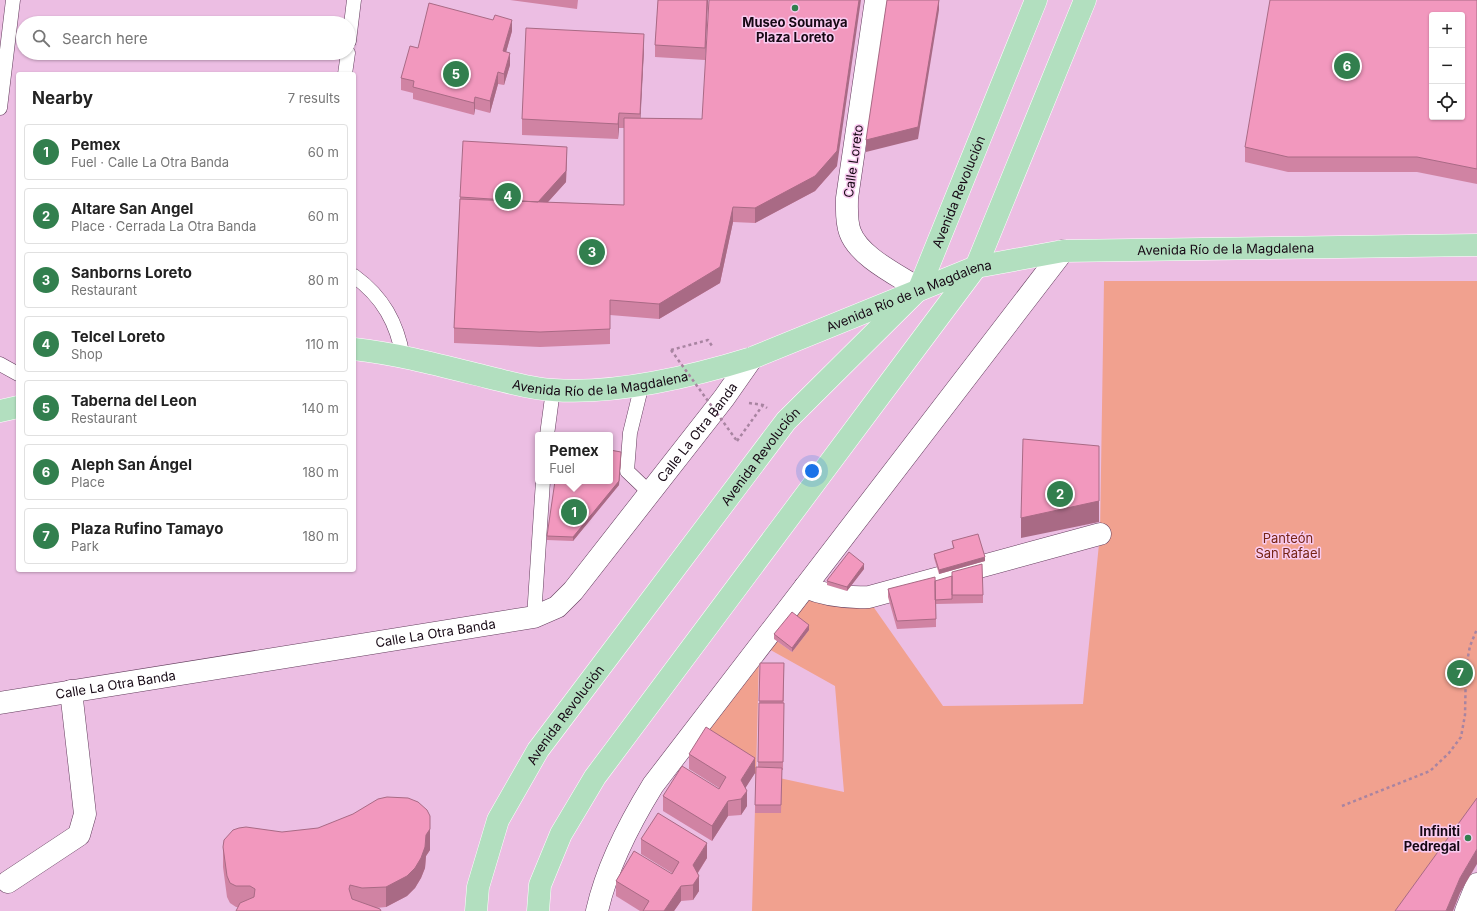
<!DOCTYPE html>
<html lang="en">
<head>
<meta charset="utf-8">
<style>
  :root { --surface:#fff; --page:#f2f2f2; --text:#222; --muted:#767676; --line:#e0e0e0; --accent:#327f4e }
  body { margin:0; font-family:Inter,sans-serif; background:var(--page); color:var(--text) }
  .controls { position:absolute; right:12px; top:12px; display:grid; overflow:hidden; border-radius:4px; box-shadow:0 1px 3px #0004 }
  .controls button { width:36px; height:36px; display:grid; place-items:center; padding:0; border:0; border-bottom:1px solid var(--line); background:var(--surface); color:var(--text); font:20px sans-serif }
  .you { position:absolute; left:812px; top:471px; width:14px; height:14px; margin:-10px; border:3px solid #fff; border-radius:50%; background:#1a73e8; box-shadow:0 0 0 6px #1a73e833 }
  .badge { display:grid; place-items:center; width:26px; height:26px; border-radius:50%; background:var(--accent); color:#fff; font-size:13px; font-weight:700 }
  .pin { position:absolute; translate:-50% -50%; border:2px solid #fff; box-shadow:0 1px 4px #0006 }
  .popup { position:absolute; left:535px; top:432px; width:78px; height:52px; box-sizing:border-box; display:grid; place-content:center; border-radius:4px; background:var(--surface); filter:drop-shadow(0 1px 3px #0005); font-size:13px; white-space:nowrap; color:var(--muted) }
  .popup b { font-size:15px; color:var(--text) }
  .popup::after { content:''; position:absolute; left:50%; top:100%; margin-left:-8px; border:8px solid transparent; border-top-color:var(--surface) }
  .list { margin:0; padding:0; list-style:none }
  h2 { display:flex; justify-content:space-between; align-items:center; height:52px; margin:0; padding:0 16px; font-size:17px }
  h2 small { font-size:13px; font-weight:400; color:var(--muted) }
  .list li { display:grid; grid-template-columns:26px 1fr auto; gap:12px; align-items:center; box-sizing:border-box; height:56px; margin:0 8px 8px; padding:0 8px; border:1px solid var(--line); border-radius:4px }
  .list b { display:block; font-size:15px; white-space:nowrap }
  .list p { margin:0; font-size:13px; white-space:nowrap; color:var(--muted) }
  .list em { font-size:13px; font-style:normal; color:var(--muted) }
  .icon { flex:none; width:22px; height:22px; fill:none; stroke:currentColor; stroke-width:2; stroke-linecap:round; stroke-linejoin:round }
  .map { position:relative; flex:none; width:1477px; height:911px; overflow:hidden }
  .search { position:absolute; background:var(--surface); box-shadow:0 1px 3px #0004; left:16px; top:16px; width:340px; height:44px; display:flex; align-items:center; gap:10px; box-sizing:border-box; padding:0 14px; border-radius:22px; color:var(--muted); font-size:15px }
  .panel { position:absolute; background:var(--surface); box-shadow:0 1px 3px #0004; left:16px; top:72px; width:340px; height:500px; border-radius:4px }
  .map>svg:first-child { display:block }
  .green { fill:#f1a18f }
  .lines { fill:none; stroke-linecap:round; stroke-linejoin:round }
  .service-casing { stroke:#633d5d; stroke-width:15 }
  .minor-casing { stroke:#633d5d; stroke-width:23 }
  .secondary-casing { stroke:#633d5d; stroke-width:23 }
  .primary-casing { stroke:#fff; stroke-width:23 }
  .path { stroke:#a884a1; stroke-width:2.5; stroke-dasharray:3 3; stroke-linecap:butt }
  .service { stroke:#fff; stroke-width:14 }
  .minor { stroke:#fff; stroke-width:22 }
  .secondary { stroke:#fff; stroke-width:22 }
  .primary { stroke:#b2dfbf; stroke-width:22 }
  .path-bridge { stroke:#a884a1; stroke-width:2.5; stroke-dasharray:3 3; stroke-linecap:butt }
  .wall { fill:#d083a3 }
  .shaded-wall { fill:#a96a85 }
  .building { fill:#f298be; stroke:#a96a85; fill-rule:evenodd }
  .poi-dot { fill:#327f4e; stroke:#f9cbf0; stroke-width:1.5 }
  .labels { text-anchor:middle; dominant-baseline:central; stroke-width:3; stroke-linejoin:round; paint-order:stroke }
  .poi-label { font-size:13px; font-weight:bold; fill:#160814; stroke:#f9cbf0 }
  .street-label { font-size:13px; fill:#160814; stroke:#f9cbf0 }
  .park-label { font-size:13px; fill:#762414; stroke:#f9cbf0 }
</style>
</head>
<body>
<div class="map">
<svg width="1477" height="911" viewBox="0 0 1477 911">
  <rect width="100%" height="100%" fill="#ecbee3"/>
  <path class="green" d="M1104,281h373v525l-75,105h-650l4,-137 -57,-36 60,-80 -3,115 88,19 -9,-106 -68,-38 7,-9 18,13 17,-22 -17,-14 15,-19 63,5 73,104 140,-2 17,-170z"/>
  <g class="lines">
    <defs>
      <path id="service" d="M349,41l5,-41
        M345,74l3,-21
        M0,108l13,-108
        M354,276c29,21 43,47 49,81
        M0,364l18,10
        M642,384l-12,49 -3,38 23,22
        M547,435l6,-45
        M534,617l9,-136"/>
      <g id="minor">
        <path d="M876,0l-29,198c0,12 -1,23 3,34 9,25 48,43 69,57"/>
        <path d="M805,587c21,9 41,11 64,10l231,-63"/>
        <path id="s1" d="M0,703l534,-86 23,-10 16,-16 151,-193 28,-40"/>
        <path d="M8,882l71,-47 6,-21 -14,-123"/>
        <path d="M597,911c10,-45 32,-87 56,-126l410,-534"/>
      </g>
      <path id="secondary" d="M1466,911l11,-27"/>
      <g id="primary">
        <path id="s2" d="M354,349c45,5 89,17 133,28 22,5 43,12 66,13 61,5 141,-14 199,-32l224,-91 87,-16 414,-6"/>
        <path d="M0,411l18,-4"/>
        <path id="s3" d="M476,911l2,-24 20,-67 40,-70 248,-329 133,-132 117,-289"/>
        <path d="M538,911l2,-26 21,-51 34,-57 381,-510 109,-267"/>
      </g>
    </defs>
    <use href="#service" class="service-casing"/>
    <use href="#minor" class="minor-casing"/>
    <use href="#secondary" class="secondary-casing"/>
    <use href="#primary" class="primary-casing"/>
    <path class="path" d="M671,350l37,-10 4,6
      M749,403l14,2 4,3
      M737,441l26,-36
      M1342,806l88,-35 19,-18 12,-16 4,-22 1,-48 4,-21 7,-17"/>
    <use href="#service" class="service"/>
    <use href="#minor" class="minor"/>
    <use href="#secondary" class="secondary"/>
    <use href="#primary" class="primary"/>
    <path class="path-bridge" d="M671,350l66,91"/>
  </g>
  <path class="wall" d="M510,0h68l-1,9z
    M658,0h50l-3,60 -50,-3v-12z
    M1477,0v184l-60,-12h-129l-43,-10v-15z
    M512,31l-6,21 4,13 -6,20 -6,-1 -8,29 -15,-4 -1,6 -61,-16v-6l-12,-3v-12l17,-30z
    M644,49l-4,69 62,1 135,47 -22,25 -60,32 -22,-1 -13,61 -61,36 -49,-4v29l-70,3 -86,-4v-15l6,-131 107,-38 -1,23 -18,20 76,3v-77h-5l-1,11 -96,-4v-16z
    M621,456l-2,29 -46,56 -26,-1v-4z
    M952,541l33,20 -46,13 -5,-16v-4l19,-6z
    M864,569l-17,22 -20,-6v-4z
    M935,581l48,14v8l-47,1v23l-39,2 -9,-32v-8z
    M809,630l-17,22 -18,-13v-5z
    M760,663h24l-1,107h-1l-1,43h-26l1,-46h2z
    M689,754l66,19 -10,15 2,18 -6,9 -13,1 -16,25 -49,-30v-15l56,-7v-1l-30,-19z
    M282,832l148,4v14l-4,6 -1,12 -4,10 -6,10 -8,8 -21,11 -10,1 -140,-1 -6,-4 -3,-6 -4,-30v-20z
    M641,839l66,19 -9,15 1,18 -6,9 -12,1 -7,10h-34l-24,-15v-15l56,-7v-1l-31,-19z"/>
  <path class="shaded-wall" d="M707,0h1l-3,60v-12z
    M859,0h2l-24,166 -22,25 -60,32v-15z
    M939,0v10l-21,129 -52,13v-12z
    M512,20v11l-9,32v-12z
    M644,34v15l-4,80v-15z
    M510,53v12l-6,20v-11z
    M498,72v12l-8,29v-12z
    M475,97v12l-1,6v-12z
    M619,113v15l-1,11v-15z
    M567,147l-1,35 -28,31v-11z
    M733,207v15l-13,61 -61,36v-15z
    M621,456l-2,29 -46,56v-4z
    M1099,467v55l-78,16v-20z
    M985,557v4l-46,13v-4z
    M864,564v5l-17,22v-4z
    M809,625v5l-17,22v-4z
    M755,758v15l-14,22v-15z
    M747,791v15l-6,9v-16z
    M728,801v15l-16,25v-15z
    M430,816v34l-4,6 -1,12 -4,10 -6,10 -8,8 -21,11v-20l40,-52z
    M707,843v15l-14,22v-15z
    M1477,849v15l-17,29 -7,18h-7l14,-33z
    M699,876v15l-6,9v-15z
    M681,886v15l-7,10h-10z"/>
  <path class="building" d="M658,0h49l-2,48 -50,-3z
    M709,0h150l-22,151 -22,25 -60,32 -22,-1 -13,60 -61,37 -49,-4v29l-70,3 -86,-4 6,-129 164,6v-87l78,1z
    M887,0h52l-21,127 -52,13z
    M1270,0h207v169l-60,-12h-129l-43,-10zM1432,15h30v102h-30z
    M429,3l64,17 2,-5 17,5 -9,31 7,2 -6,21 -6,-2 -8,29 -15,-4 -1,6 -61,-16 1,-6 -13,-3 9,-32 8,2z
    M526,28l118,6 -4,80 -21,-1 -1,11 -96,-5z
    M463,141l104,6 -1,24 -28,31 -78,-5z
    M1023,439l76,7v55l-78,17z
    M610,450l11,2 -2,29 -46,56 -26,-1 8,-55h55z
    M978,534l7,23 -46,13 -5,-16 20,-6 -2,-7z
    M849,552l15,12 -17,23 -20,-6 1,-2z
    M982,564l1,31h-31v-23z
    M952,576v23l-17,1v-19z
    M935,577l1,42 -39,2 -9,-32z
    M792,612l17,13 -17,23 -18,-14z
    M760,663h24l-1,38h-24z
    M759,703h25l-1,59h-25z
    M706,727l49,31 -14,22 6,11 -6,8 -13,2 -16,25 -49,-30 19,-30 37,23 7,-12 -37,-23z
    M756,767l26,1 -1,37h-26z
    M387,797l21,1 10,4 9,8 3,6v13l-4,6 -1,12 -4,11 -6,10 -8,8 -21,11 -24,1 -12,-3 -1,4 3,10 28,10 1,2h-145l4,-8 14,-6 1,-8 -5,-3h-14l-6,-3 -3,-7 -4,-29 1,-7 9,-10 6,-2 7,-1 36,5 36,-4 35,-14 25,-15z
    M1477,798v51l-17,29 -14,33h-51z
    M658,813l49,30 -14,22 6,11 -6,9 -12,1 -17,25h-21l6,-10 -33,-20 18,-30 38,23 7,-12 -38,-23z"/>
  <g class="poi-dot">
    <circle cx="795" cy="8" r="4"/>
    <circle cx="1468" cy="838" r="4"/>
  </g>
  <g class="labels">
    <g class="poi-label">
      <text x="795" y="22">Museo Soumaya<tspan x="795" dy="15">Plaza Loreto</tspan></text>
      <text x="1460" y="831" text-anchor="end">Infiniti<tspan x="1460" dy="15">Pedregal</tspan></text>
    </g>
    <g class="street-label">
      <text transform="translate(853 161) rotate(-82)">Calle Loreto</text>
      <text stroke="none"><textPath href="#s3" startOffset="879">Avenida Revolución</textPath></text>
      <text stroke="none"><textPath href="#s2" startOffset="899">Avenida Río de la Magdalena</textPath></text>
      <text stroke="none"><textPath href="#s2" startOffset="575">Avenida Río de la Magdalena</textPath></text>
      <text stroke="none"><textPath href="#s2" startOffset="251">Avenida Río de la Magdalena</textPath></text>
      <text stroke="none"><textPath href="#s1" startOffset="790">Calle La Otra Banda</textPath></text>
      <text stroke="none"><textPath href="#s3" startOffset="543">Avenida Revolución</textPath></text>
      <text stroke="none"><textPath href="#s1" startOffset="441">Calle La Otra Banda</textPath></text>
      <text stroke="none"><textPath href="#s1" startOffset="117">Calle La Otra Banda</textPath></text>
      <text stroke="none"><textPath href="#s3" startOffset="219">Avenida Revolución</textPath></text>
    </g>
    <g class="park-label">
      <text x="1288" y="538">Panteón<tspan x="1288" dy="15">San Rafael</tspan></text>
    </g>
  </g>
</svg>
<div class="controls">
<button>+</button>
<button>−</button>
<button><svg class="icon" aria-label="locate" viewBox="0 0 24 24"><circle cx="12" cy="12" r="6"/><path d="M12 2v4M12 18v4M2 12h4M18 12h4"/></svg></button>
</div>
<div class="you"></div>
<div class="pin badge" style="left:574px;top:512px">1</div>
<div class="popup"><b>Pemex</b>Fuel</div>
<div class="pin badge" style="left:1060px;top:494px">2</div>
<div class="pin badge" style="left:592px;top:252px">3</div>
<div class="pin badge" style="left:508px;top:196px">4</div>
<div class="pin badge" style="left:456px;top:74px">5</div>
<div class="pin badge" style="left:1347px;top:66px">6</div>
<div class="pin badge" style="left:1460px;top:673px">7</div>
<div class="search"><svg class="icon" aria-label="search" viewBox="0 0 24 24"><circle cx="10" cy="10" r="6"/><path d="M15 15l6 6"/></svg>Search here</div>
<section class="panel">
<h2>Nearby<small>7 results</small></h2>
<ul class="list">
<li><span class="badge">1</span><div><b>Pemex</b><p>Fuel · Calle La Otra Banda</p></div><em>60 m</em></li>
<li><span class="badge">2</span><div><b>Altare San Angel</b><p>Place · Cerrada La Otra Banda</p></div><em>60 m</em></li>
<li><span class="badge">3</span><div><b>Sanborns Loreto</b><p>Restaurant</p></div><em>80 m</em></li>
<li><span class="badge">4</span><div><b>Telcel Loreto</b><p>Shop</p></div><em>110 m</em></li>
<li><span class="badge">5</span><div><b>Taberna del Leon</b><p>Restaurant</p></div><em>140 m</em></li>
<li><span class="badge">6</span><div><b>Aleph San Ángel</b><p>Place</p></div><em>180 m</em></li>
<li><span class="badge">7</span><div><b>Plaza Rufino Tamayo</b><p>Park</p></div><em>180 m</em></li>
</ul>
</section>
</div>
</body>
</html>
